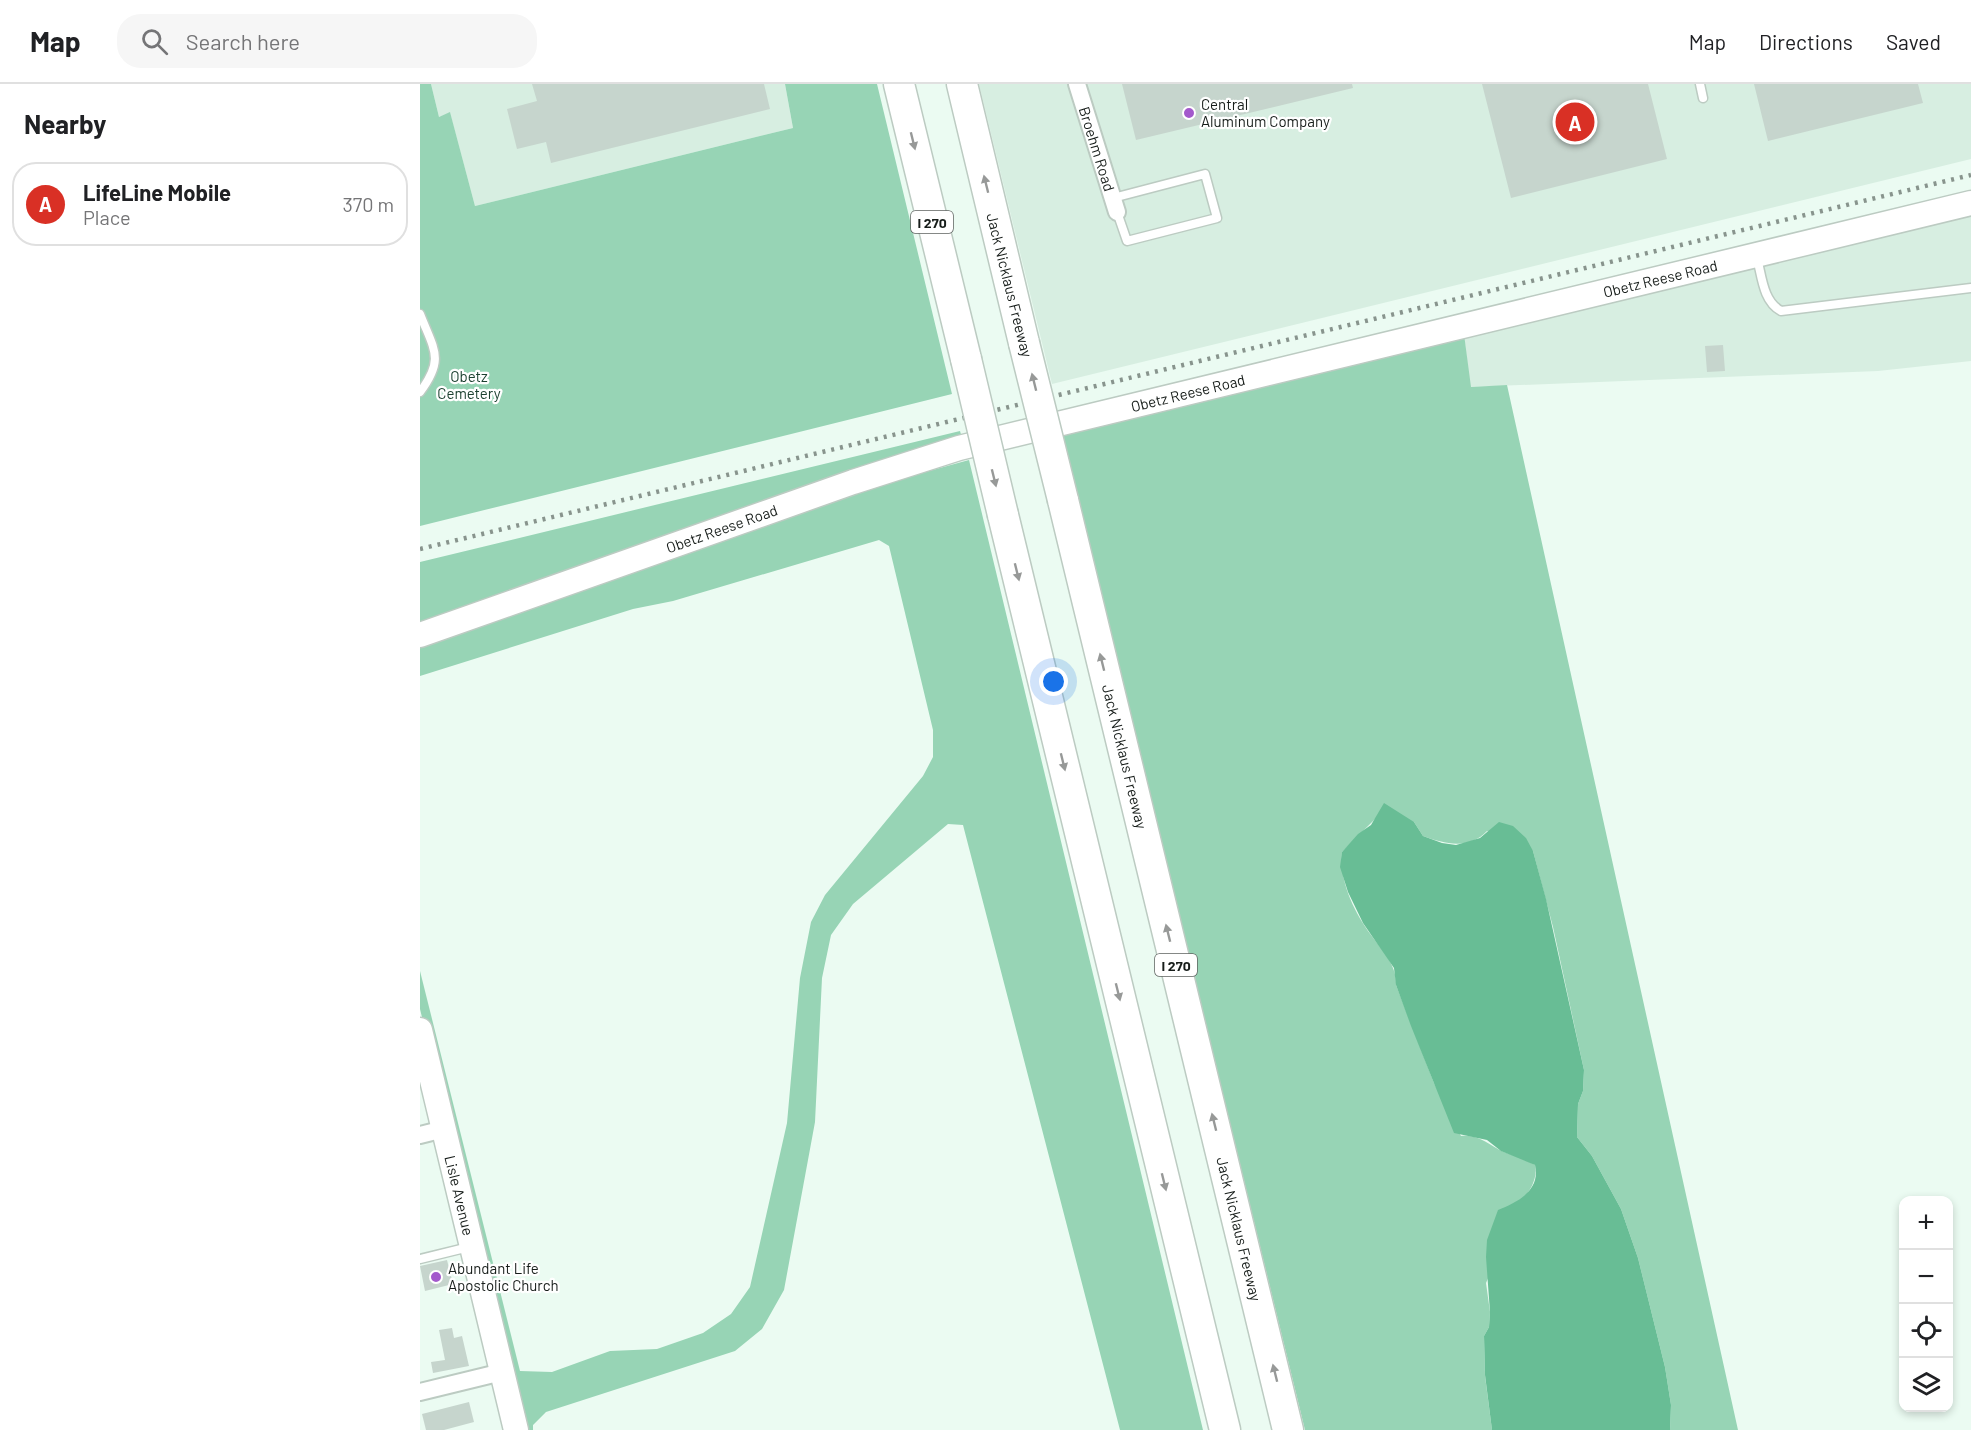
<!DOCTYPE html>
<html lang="en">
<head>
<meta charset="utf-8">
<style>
  :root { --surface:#fff; --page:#f6f6f6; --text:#202124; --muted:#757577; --line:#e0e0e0; --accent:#d93025 }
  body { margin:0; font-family:Barlow,sans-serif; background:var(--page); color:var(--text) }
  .controls { position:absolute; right:18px; bottom:18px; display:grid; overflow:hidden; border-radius:12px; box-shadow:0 3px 9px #0003 }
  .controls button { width:54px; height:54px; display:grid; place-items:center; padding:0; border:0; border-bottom:2px solid var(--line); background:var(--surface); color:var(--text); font:30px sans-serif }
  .you { position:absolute; left:634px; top:598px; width:21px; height:21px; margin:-15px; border:4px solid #fff; border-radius:50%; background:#1a73e8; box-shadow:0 0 0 9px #1a73e833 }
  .badge { display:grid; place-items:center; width:39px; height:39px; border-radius:50%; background:var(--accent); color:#fff; font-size:20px; font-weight:700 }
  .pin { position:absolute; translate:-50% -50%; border:3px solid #fff; box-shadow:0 2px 6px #0006 }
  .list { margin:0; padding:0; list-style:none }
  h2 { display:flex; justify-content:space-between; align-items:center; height:78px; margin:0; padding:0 24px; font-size:26px }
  h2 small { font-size:20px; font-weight:400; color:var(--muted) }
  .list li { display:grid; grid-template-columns:39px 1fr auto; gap:18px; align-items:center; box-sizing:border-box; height:84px; margin:0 12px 12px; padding:0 12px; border:2px solid var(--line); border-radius:24px }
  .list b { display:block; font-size:22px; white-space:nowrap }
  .list p { margin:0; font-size:20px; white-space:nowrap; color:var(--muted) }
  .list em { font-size:20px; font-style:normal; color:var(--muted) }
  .icon { flex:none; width:33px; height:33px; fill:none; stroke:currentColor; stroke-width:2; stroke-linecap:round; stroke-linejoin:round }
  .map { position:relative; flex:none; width:1551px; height:1346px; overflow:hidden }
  header { display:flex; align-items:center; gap:36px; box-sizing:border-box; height:84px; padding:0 30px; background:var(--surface); border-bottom:2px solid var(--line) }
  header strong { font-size:28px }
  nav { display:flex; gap:33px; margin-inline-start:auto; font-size:21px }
  .search { width:420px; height:54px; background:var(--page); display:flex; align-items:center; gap:15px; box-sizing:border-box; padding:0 21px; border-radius:24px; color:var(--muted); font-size:22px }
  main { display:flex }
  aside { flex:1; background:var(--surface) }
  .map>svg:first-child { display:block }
  .built { fill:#d7eee1 }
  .green { fill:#97d4b5 }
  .water { fill:#68bd95 }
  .building { fill:#c6d5cd }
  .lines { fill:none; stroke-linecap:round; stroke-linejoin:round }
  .lane-casing { stroke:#bccbc2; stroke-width:11 }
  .street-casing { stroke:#bccbc2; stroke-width:20 }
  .secondary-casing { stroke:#bccbc2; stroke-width:27 }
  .highway-casing { stroke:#bccbc2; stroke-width:33 }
  .lane { stroke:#fff; stroke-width:8 }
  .street { stroke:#fff; stroke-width:16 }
  .secondary { stroke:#fff; stroke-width:24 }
  .highway { stroke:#fff; stroke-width:30 }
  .rail { stroke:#88948d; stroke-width:4.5; stroke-dasharray:3 6; stroke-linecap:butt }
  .highway-bridge-casing { stroke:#bccbc2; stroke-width:33; stroke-linecap:butt }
  .highway-bridge { stroke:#fff; stroke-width:30 }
  .oneway { fill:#979998 }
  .poi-dot { fill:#a359cc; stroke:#fff; stroke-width:2 }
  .labels { text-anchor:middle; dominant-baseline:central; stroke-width:4.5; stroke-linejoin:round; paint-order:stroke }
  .shield { fill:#fff; stroke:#5d615f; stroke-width:1.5 }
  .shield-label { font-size:14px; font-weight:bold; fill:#171d1a }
  .poi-label { font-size:15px; fill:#171d1a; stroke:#fff; text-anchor:start }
  .street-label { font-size:15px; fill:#171d1a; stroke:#fff }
  .park-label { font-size:15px; fill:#1c4130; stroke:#fff }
</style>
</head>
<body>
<header>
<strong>Map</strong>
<div class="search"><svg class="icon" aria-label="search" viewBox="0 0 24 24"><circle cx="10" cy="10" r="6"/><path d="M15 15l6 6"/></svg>Search here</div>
<nav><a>Map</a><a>Directions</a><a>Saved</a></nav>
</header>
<main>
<aside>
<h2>Nearby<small></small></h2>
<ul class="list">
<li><span class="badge">A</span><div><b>LifeLine Mobile</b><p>Place</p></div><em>370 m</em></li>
</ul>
</aside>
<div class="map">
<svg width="1551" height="1346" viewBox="0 0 1551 1346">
  <rect width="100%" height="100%" fill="#ebfbf2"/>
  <path class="built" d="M11,0h354l8,44 -318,78 -25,-93 -11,4z
    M559,0h992v75l-919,225z
    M1551,128v149l-93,10 -408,16 -6,-53z"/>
  <path class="green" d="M0,0h11l8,33 11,-5 25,94 318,-78 -8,-44h92l75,310 -532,132z
    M1044,250l7,53 36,-2 231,1045h-68l1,-25 -6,-38 -27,-109 -17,-49 -29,-53 -15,-19 1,-33 5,-13 1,-21 -31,-143 -20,-76 -46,-20c-18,19 -42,13 -64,5l-9,-14 -39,-3 -33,33c-3,29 12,60 29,83 11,15 26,30 25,50l38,98 27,53c19,-2 27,9 43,16 11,4 21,7 31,13 3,13 -5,27 -14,36l-35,82 4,29 -1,15 -5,9 1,40 7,54h-187l-244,-997z
    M540,347l2,7 -542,189v-65z
    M549,376l234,970h-83l-157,-605 -15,-1 -95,80 -22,31 -9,43 -7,144 -31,168 -22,39 -27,22 -189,61 -13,13v5h-11l-102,-421v-38l100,400 32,1 58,-21 47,-2 46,-16 28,-19 19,-27 37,-164 13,-145 11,-56 14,-27 98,-119 10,-19v-27l-44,-184 -10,-6 -206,61 -40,8 -213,67v-31c182,-64 363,-135 549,-185z"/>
  <path class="water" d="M964,719l30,19 9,14 19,7 14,2 24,-7 19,-16 14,4 13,12 7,13 13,48 38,171 -1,21 -5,13 -1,33 15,19 29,53 17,49 27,109 6,38 -1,25h-178l-7,-55 -1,-39 5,-9 1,-15 -4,-55 1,-17 11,-30c19,-8 43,-19 37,-45l-34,-14 -14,-11 -33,-7 -43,-107 -15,-41 -2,-17 -31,-45 -15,-31 -8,-25 2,-15 16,-18 13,-9z"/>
  <path class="building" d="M112,0h232l6,25 -219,54 -5,-21 -29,7 -10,-40 30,-8z
    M702,0h230l1,4 -217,52z
    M1062,0h166l19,75 -156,39z
    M1334,0h164l5,19 -155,38z
    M1303,261l2,26 -18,1 -2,-26z
    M27,1176l6,24 -28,7 -5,-25z
    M32,1244l2,10 8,-2 7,30 -36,7 -2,-11 14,-2 -6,-30z
    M49,1318l5,20 -30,8h-18l-4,-16z"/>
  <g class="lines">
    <defs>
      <path id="lane" d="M1280,0l3,14
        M693,114l92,-24 12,44 -90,23 -10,-29
        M1337,174c5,19 6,43 24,53l190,-23
        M0,230c14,36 25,45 0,78
        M0,1175l49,-12"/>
      <g id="street">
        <path id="s1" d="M657,0l40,128"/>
        <path d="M0,1051l24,-6"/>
        <path d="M0,1308l82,-20"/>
      </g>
      <g id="secondary">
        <path id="s2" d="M0,551l433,-153 106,-34 1012,-245"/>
        <path id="s3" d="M0,946l96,400"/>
      </g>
      <g id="highway">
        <path d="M479,0l67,275"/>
        <path d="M542,0l62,259"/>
        <path id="s4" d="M643,416l225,930"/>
        <path d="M583,431l222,915"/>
      </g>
    </defs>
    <use href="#lane" class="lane-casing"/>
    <use href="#street" class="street-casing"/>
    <use href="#secondary" class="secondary-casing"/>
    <use href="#highway" class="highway-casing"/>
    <use href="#lane" class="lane"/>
    <use href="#street" class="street"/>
    <use href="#secondary" class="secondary"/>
    <use href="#highway" class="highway"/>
    <path class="rail" d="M0,465l1551,-374"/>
    <defs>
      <path id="highway-bridge" d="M604,259l39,157
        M546,275l37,156"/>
    </defs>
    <use href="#highway-bridge" class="highway-bridge-casing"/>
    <use href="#highway-bridge" class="highway-bridge"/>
  </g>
  <defs><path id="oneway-solid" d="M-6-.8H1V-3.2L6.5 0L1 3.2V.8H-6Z" transform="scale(1.5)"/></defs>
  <g class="oneway">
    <use href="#oneway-solid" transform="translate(493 57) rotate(76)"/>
    <use href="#oneway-solid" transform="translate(566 100) rotate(-104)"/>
    <use href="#oneway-solid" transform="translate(614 298) rotate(-104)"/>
    <use href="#oneway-solid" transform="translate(574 394) rotate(76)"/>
    <use href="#oneway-solid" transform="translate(597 488) rotate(76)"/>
    <use href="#oneway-solid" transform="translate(682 578) rotate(-104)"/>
    <use href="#oneway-solid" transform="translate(643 678) rotate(76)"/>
    <use href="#oneway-solid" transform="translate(748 849) rotate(-104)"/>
    <use href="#oneway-solid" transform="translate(698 908) rotate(76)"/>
    <use href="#oneway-solid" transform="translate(794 1038) rotate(-104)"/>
    <use href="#oneway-solid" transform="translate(744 1098) rotate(76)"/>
    <use href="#oneway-solid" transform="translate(855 1289) rotate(-104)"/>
  </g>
  <g class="poi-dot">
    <circle cx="769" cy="29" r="6"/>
    <circle cx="16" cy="1193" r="6"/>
  </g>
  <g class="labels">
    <g class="shield">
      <rect x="491" y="127" width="42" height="22" rx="4.5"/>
      <rect x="735" y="870" width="42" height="22" rx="4.5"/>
    </g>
    <g class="shield-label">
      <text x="512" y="138">I 270</text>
      <text x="756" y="881">I 270</text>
    </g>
    <g class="poi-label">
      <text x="781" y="20">Central<tspan x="781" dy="17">Aluminum Company</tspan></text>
      <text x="28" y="1184">Abundant Life<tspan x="28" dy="17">Apostolic Church</tspan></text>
    </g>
    <g class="street-label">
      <text stroke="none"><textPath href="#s1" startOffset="68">Broehm Road</textPath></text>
      <text stroke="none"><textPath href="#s2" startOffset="1292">Obetz Reese Road</textPath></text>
      <text transform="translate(590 201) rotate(76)">Jack Nicklaus Freeway</text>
      <text stroke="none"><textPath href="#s2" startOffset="806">Obetz Reese Road</textPath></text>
      <text stroke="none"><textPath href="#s2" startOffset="320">Obetz Reese Road</textPath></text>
      <text stroke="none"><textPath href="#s4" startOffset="264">Jack Nicklaus Freeway</textPath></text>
      <text stroke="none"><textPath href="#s3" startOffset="170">Lisle Avenue</textPath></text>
      <text stroke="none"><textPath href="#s4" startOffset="750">Jack Nicklaus Freeway</textPath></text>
    </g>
    <g class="park-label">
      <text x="49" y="292">Obetz<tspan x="49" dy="17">Cemetery</tspan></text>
    </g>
  </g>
</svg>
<div class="controls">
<button>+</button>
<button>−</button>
<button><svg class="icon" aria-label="locate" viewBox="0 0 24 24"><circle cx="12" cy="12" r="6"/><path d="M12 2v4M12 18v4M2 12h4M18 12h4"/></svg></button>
<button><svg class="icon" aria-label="layers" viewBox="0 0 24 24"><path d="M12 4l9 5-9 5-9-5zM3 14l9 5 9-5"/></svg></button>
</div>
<div class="you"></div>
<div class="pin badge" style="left:1155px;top:38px">A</div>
</div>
</main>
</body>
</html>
